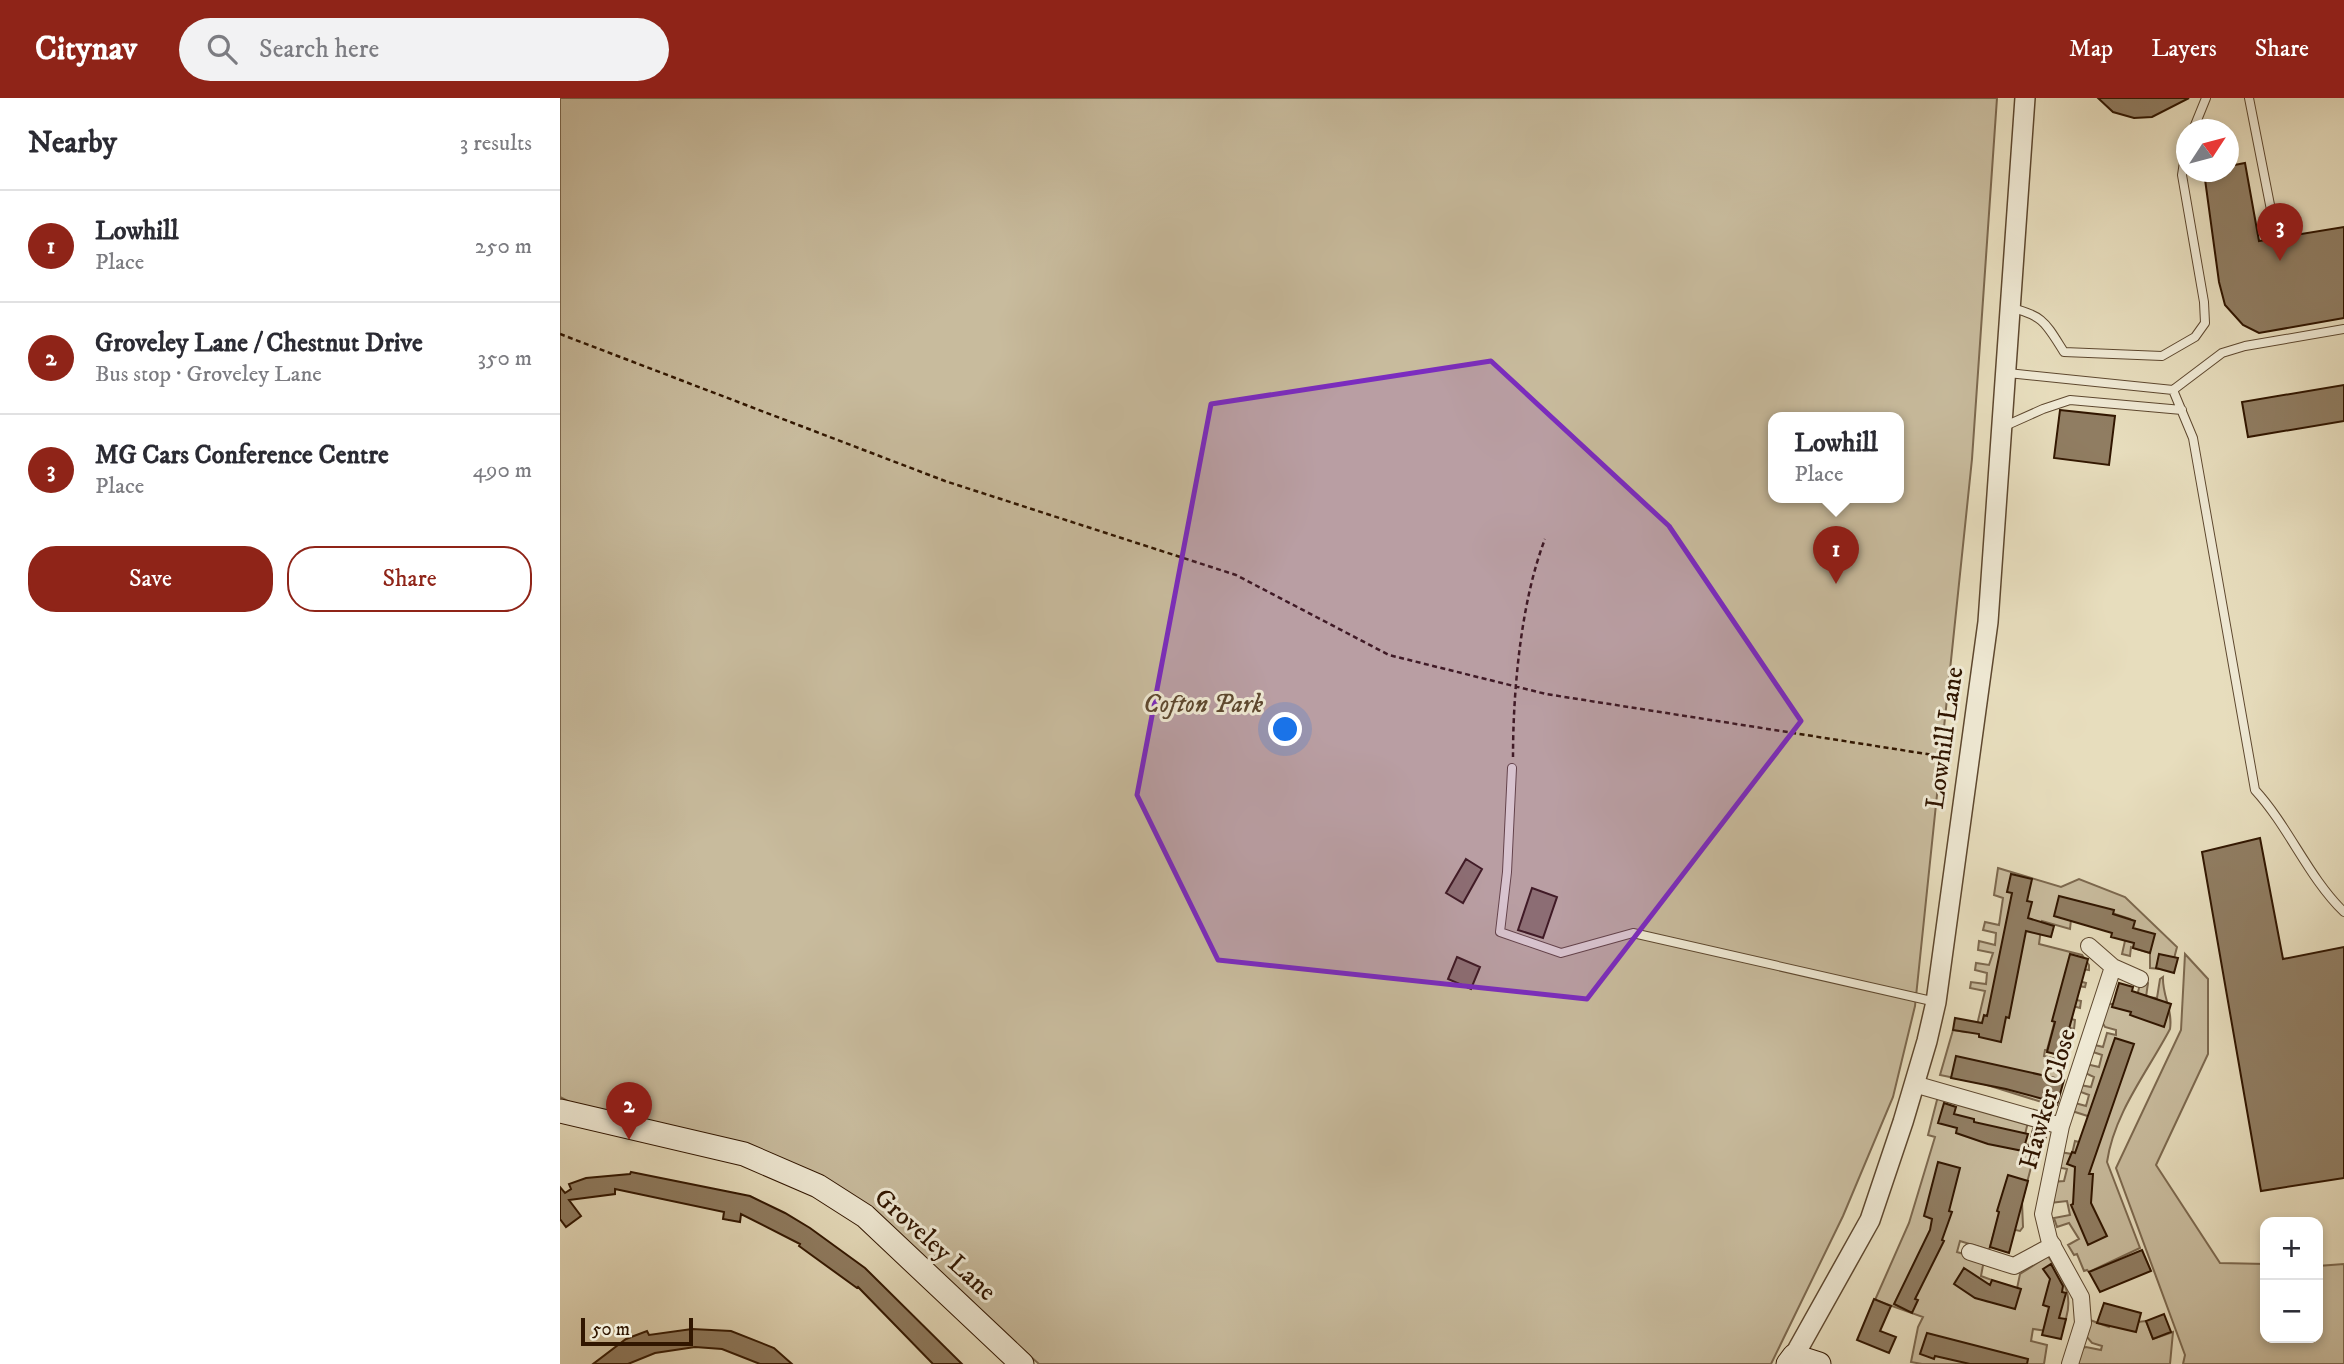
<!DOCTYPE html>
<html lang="en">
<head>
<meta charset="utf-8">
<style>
  :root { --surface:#fff; --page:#f2f2f3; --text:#2b2b33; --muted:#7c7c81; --line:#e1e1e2; --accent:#8f2418 }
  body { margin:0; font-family:"IM FELL DW Pica",serif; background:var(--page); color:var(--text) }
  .controls { position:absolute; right:21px; bottom:21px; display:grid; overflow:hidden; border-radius:14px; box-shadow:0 4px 10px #0003 }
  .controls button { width:63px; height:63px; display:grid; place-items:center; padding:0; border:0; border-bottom:2px solid var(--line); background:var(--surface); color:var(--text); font:35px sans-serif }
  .compass { position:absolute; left:1616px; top:21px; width:63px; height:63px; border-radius:50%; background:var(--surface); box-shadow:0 4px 10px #0003; rotate:54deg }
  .scale { position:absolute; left:21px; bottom:18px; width:112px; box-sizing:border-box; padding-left:7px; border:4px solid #311600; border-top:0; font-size:19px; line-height:24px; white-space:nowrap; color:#311600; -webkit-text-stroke:5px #efe9d4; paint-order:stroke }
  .you { position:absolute; left:726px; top:632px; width:24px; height:24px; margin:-18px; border:5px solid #fff; border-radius:50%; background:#1a73e8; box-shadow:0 0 0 10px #1a73e833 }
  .badge { display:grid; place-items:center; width:46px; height:46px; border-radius:50%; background:var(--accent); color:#fff; font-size:23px; font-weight:700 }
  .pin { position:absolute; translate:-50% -58px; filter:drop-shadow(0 2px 4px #0008) }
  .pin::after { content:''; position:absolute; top:37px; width:24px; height:21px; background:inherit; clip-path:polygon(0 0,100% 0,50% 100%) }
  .popup { position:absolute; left:1208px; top:314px; width:136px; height:91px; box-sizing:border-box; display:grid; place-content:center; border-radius:14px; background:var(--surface); filter:drop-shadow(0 2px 5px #0005); font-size:23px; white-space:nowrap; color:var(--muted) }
  .popup b { font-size:26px; color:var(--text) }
  .popup::after { content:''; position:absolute; left:50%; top:100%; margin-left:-14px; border:14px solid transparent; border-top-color:var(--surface) }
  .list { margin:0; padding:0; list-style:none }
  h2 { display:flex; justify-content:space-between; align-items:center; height:91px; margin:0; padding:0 28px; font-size:30px }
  h2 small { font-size:23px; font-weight:400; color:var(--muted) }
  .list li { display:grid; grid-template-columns:46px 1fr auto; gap:21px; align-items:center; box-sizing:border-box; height:112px; padding:0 28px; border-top:2px solid var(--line) }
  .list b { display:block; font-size:26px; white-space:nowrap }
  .list p { margin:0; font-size:23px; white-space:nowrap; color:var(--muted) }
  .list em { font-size:23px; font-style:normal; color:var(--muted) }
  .actions { display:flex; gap:14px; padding:21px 28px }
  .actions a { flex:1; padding:16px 0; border:2px solid var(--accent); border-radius:28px; text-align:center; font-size:24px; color:var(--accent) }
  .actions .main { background:var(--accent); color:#fff }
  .icon { flex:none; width:38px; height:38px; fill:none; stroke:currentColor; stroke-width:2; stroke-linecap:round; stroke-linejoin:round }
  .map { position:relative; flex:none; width:1784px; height:1266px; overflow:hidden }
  header { display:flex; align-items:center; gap:42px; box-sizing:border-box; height:98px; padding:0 35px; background:var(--accent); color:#fff }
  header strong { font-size:33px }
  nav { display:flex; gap:38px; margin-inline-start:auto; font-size:24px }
  .search { width:490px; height:63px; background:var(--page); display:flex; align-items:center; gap:18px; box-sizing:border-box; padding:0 24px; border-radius:38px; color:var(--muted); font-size:26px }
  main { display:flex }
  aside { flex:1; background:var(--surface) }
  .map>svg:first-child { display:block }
  .green { fill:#c8bb9d; stroke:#7c684e; stroke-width:2; fill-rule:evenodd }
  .building { fill:#907d62; stroke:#311600; stroke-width:2 }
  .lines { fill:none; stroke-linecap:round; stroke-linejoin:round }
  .service-casing { stroke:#5e482f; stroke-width:10 }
  .minor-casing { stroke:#5e482f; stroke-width:18 }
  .tertiary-casing { stroke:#5e482f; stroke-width:22 }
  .secondary-casing { stroke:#311600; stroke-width:25 }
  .path { stroke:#311600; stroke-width:2.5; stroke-dasharray:5 3.5; stroke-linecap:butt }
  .service { stroke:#efe9d4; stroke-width:8 }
  .minor { stroke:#efe9d4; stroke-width:16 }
  .tertiary { stroke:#efe9d4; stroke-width:19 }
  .secondary { stroke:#efe9d4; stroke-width:23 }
  .marked { fill:#7b2cbf; fill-opacity:0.2; stroke:#7b2cbf; stroke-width:5; stroke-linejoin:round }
  .labels { text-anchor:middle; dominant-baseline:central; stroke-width:6; stroke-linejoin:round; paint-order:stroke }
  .park-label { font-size:26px; font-style:italic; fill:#5e482f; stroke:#efe9d4 }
  .street-label { font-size:26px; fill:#311600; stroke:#efe9d4 }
</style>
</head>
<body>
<header>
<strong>Citynav</strong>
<div class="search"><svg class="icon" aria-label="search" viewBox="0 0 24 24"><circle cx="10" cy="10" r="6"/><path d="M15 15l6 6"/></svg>Search here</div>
<nav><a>Map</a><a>Layers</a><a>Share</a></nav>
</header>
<main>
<aside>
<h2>Nearby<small>3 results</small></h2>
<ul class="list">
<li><span class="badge">1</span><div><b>Lowhill</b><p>Place</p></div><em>250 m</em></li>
<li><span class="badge">2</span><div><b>Groveley Lane / Chestnut Drive</b><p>Bus stop · Groveley Lane</p></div><em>350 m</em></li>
<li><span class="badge">3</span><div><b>MG Cars Conference Centre</b><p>Place</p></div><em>490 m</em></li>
</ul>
<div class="actions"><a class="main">Save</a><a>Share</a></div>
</aside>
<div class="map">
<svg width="1784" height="1266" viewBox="0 0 1784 1266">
  <rect width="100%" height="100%" fill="#e7ddbd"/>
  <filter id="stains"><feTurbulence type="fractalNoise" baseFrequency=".00286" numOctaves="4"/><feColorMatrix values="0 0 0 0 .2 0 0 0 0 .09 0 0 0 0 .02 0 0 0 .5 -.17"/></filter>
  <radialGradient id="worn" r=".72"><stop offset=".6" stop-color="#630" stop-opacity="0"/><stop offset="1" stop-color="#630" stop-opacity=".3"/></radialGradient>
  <path class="green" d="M0,0h1437l-25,361 -57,547 -22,91 -50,119 -72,148h-732l-194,-173 -266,-84 -19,-10zM1213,320h126v80h-126z
    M1438,770l63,19 18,-8 46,18 52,50 -6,23 -21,-2v-15l-19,-6 -1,9 -8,-2 8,-35 -57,-19 -3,29 -28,-8 -3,23 43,11 7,10v5l-7,-1 -3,12 7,2 -1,4 -12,-2v14l8,2 -1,7 -11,-3 -1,13 7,2 -1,9 -20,-5 -7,26h-2l-1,6 21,5 -13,38 -4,5 -64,-20 -44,-9 13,-45 13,2 1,-9 10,2 8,-34 -15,-3 1,-6 15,2 1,-11 -12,-3 1,-7 13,2 4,-12 -15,-3 1,-9 16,4 1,-12 -13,-3 2,-8 14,3 4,-27 -9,-3z
    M1625,856l23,25v75l-52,111 64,98 45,1v74h53v-72l26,-2v100h-161l2,-9 -69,-187 65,-138z
    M1603,879c-1,18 10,33 7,52 -22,42 -56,84 -63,133l33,86 -51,24 -2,-2 -3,1 -7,-17 -3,1 -6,-10 11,-6 -10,-16 -12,4 -3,-9 16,-3 -3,-14 -18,2 2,-21 13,-1 3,-12 -11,-2 4,-15 12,2 3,-13 17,4 5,-26 -25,-8 3,-8 11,3 3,-11 -11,-4 2,-6 11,2 3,-10 -11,-5 3,-8 13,3 3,-12 -12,-4 1,-7 12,3 4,-14 9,2v-5l-11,-3 -3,-5 4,-19 28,5 7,-28 4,-1 3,4 -2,14 11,1 3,-19z
    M1378,998l90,26 -5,21 13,5 -14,54 1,25 -3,4 -24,-5 -7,24 -29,-9 -3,11 27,8 -3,16 11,4 -6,21 28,2 6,-29 28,-18c18,28 29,44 12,77l-27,-4 -2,12 16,4 -3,19h-122l-11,-2 7,-35 5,-10 -48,-17 34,-77 26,-86 -7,-2z
    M1530,1222l19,7 1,-2 36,-4 7,18 20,-7 -3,32h-96l5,-15 7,-2 15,3 1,-4 -10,-3 -6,-7z"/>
  <path class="building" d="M1538,0h91l-37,19 -18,1 -21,-6z
    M1685,65l14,78 85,-14v91l-85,15 -16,-8 -18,-20 -6,-23 -15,-110h25v-6z
    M1784,287v36l-96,16 -6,-35z
    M1500,312l55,6 -6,49 -55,-7z
    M1700,740l23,121 61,-12v231l-83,13 -59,-339z
    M906,761l16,10 -19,34 -17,-10z
    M1451,776l21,5 -5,22 5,1 -4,16 26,8 -3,11 -25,-6 -17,87 -3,-1 -5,25 -22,-5v-3l-26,-4 2,-12 27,5 2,-8 3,1 25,-123 -5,-1z
    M972,790l25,9 -14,41 -25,-8z
    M1499,798l55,14 -1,4 22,7 -2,7 22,6 -5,19 -17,-5 1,-5 -23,-6 1,-4 -58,-17z
    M1510,856l18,5 -22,81 5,2 -4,15 -20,-5 8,-30 -3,-1z
    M1599,856l19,4 -4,15 -18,-5z
    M897,859l23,10 -9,22 -23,-10z
    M1559,885l14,4 -1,4 39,13 -7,23 -34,-12 1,-3 -19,-5z
    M1555,940l19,6 -45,130h4l-2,29 16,33 -19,9 -17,-40 2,-1 2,-37 -8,-3 5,-12 3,1z
    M1396,958l108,24 -7,25 -14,-4v-2l-37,-10 -55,-11z
    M1384,1005l12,4 -2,7 20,5v3l54,12 -5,17 -35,-7 -32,-11 1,-5 -19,-5z
    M1473,1031l14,4 -5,16 -13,-3z
    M1378,1064l22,6 -11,43 3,1 -10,28 2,1 -29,58 3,1 -6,13 -18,-9 36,-74 2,-11 -8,-3z
    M71,1074l119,24 35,17 25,15 55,40 97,96h-29l-75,-77 -1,1 -58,-42 1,-2 -59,-30 -1,8 -17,-3 1,-7 -109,-23v5l-46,6 12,16 -15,11 -6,-8v-32l5,6 6,-4 -2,-5 17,-6 44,-4z
    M1448,1077l20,6 -19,72 -19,-6 9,-35 -2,-1z
    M1582,1152l9,21 -51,21 -11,-20z
    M1491,1166l12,22 -1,6 4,1 -7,25 7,1 -5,20 -19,-4 7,-28 -6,-2 7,-26 -7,-10z
    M1404,1170l26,17 2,-5 29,9 -6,20 -40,-11 -21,-14z
    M1314,1201l17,7 -11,25 16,6 -7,16 -32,-13z
    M1544,1205l37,10 -5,19 -39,-9z
    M1604,1216l7,18 -18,7 -7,-18z
    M132,1231l39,2 43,17 18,16h-32l-38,-15 -27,-2 -40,6 -27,11h-35l33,-25 21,-8 2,4z
    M1367,1235l101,26 -1,5h-57l-35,-8 -1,3 -14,-5z"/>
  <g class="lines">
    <defs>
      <path id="service" d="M1689,0l24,122
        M1633,32l13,-32
        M1449,209c35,9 36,15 55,45l98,4 33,-19 10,-14 -1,-21 -22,-127 4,-26
        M1784,231l-99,17 -23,7 -49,37 20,48 62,352c34,37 53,87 89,122
        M1448,275l165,17
        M1445,328l38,-17 27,-9 112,10
        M952,670l-5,104 -7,60 61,21 72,-20 303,69"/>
      <path id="minor" d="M1529,848l24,21 27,12
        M1354,986l147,42
        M1410,1154l44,14 39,-21
        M1510,1266l13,-41 -2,-26 -32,-58 -6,-25 18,-88 52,-159"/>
      <path id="tertiary" d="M1234,1258l76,-136 33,-98 24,-81 9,-39 52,-380 37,-524"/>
      <path id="secondary" d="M0,1013l184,43 74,32 47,30 157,148
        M1228,1266l6,-8 25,8"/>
    </defs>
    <use href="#service" class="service-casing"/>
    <use href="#minor" class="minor-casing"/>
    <use href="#tertiary" class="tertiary-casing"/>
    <use href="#secondary" class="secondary-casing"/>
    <path class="path" d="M0,236l385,147 291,94 153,80 157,39 406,64
      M953,659c0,-67 8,-156 32,-218"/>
    <use href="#service" class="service"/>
    <use href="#minor" class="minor"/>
    <use href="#tertiary" class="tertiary"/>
    <use href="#secondary" class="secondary"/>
  </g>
  <path class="marked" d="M931,263l178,165 132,195 -214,278 -369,-39 -81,-165 74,-391z"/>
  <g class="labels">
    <g class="park-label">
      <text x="643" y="606">Cofton Park</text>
    </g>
    <g class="street-label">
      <text transform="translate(1385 640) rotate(-82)">Lowhill Lane</text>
      <text transform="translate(1488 1001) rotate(-74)">Hawker Close</text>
      <text transform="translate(375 1147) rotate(42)">Groveley Lane</text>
    </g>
  </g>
  <rect width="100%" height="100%" filter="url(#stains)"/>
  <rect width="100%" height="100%" fill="url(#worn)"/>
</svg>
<div class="controls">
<button>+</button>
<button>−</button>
</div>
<svg class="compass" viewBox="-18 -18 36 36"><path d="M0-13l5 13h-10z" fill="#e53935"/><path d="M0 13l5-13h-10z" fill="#7c7c81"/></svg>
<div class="scale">50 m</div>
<div class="you"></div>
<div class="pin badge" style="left:1276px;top:486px">1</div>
<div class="popup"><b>Lowhill</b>Place</div>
<div class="pin badge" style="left:69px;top:1042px">2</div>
<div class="pin badge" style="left:1720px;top:163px">3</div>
</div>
</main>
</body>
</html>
